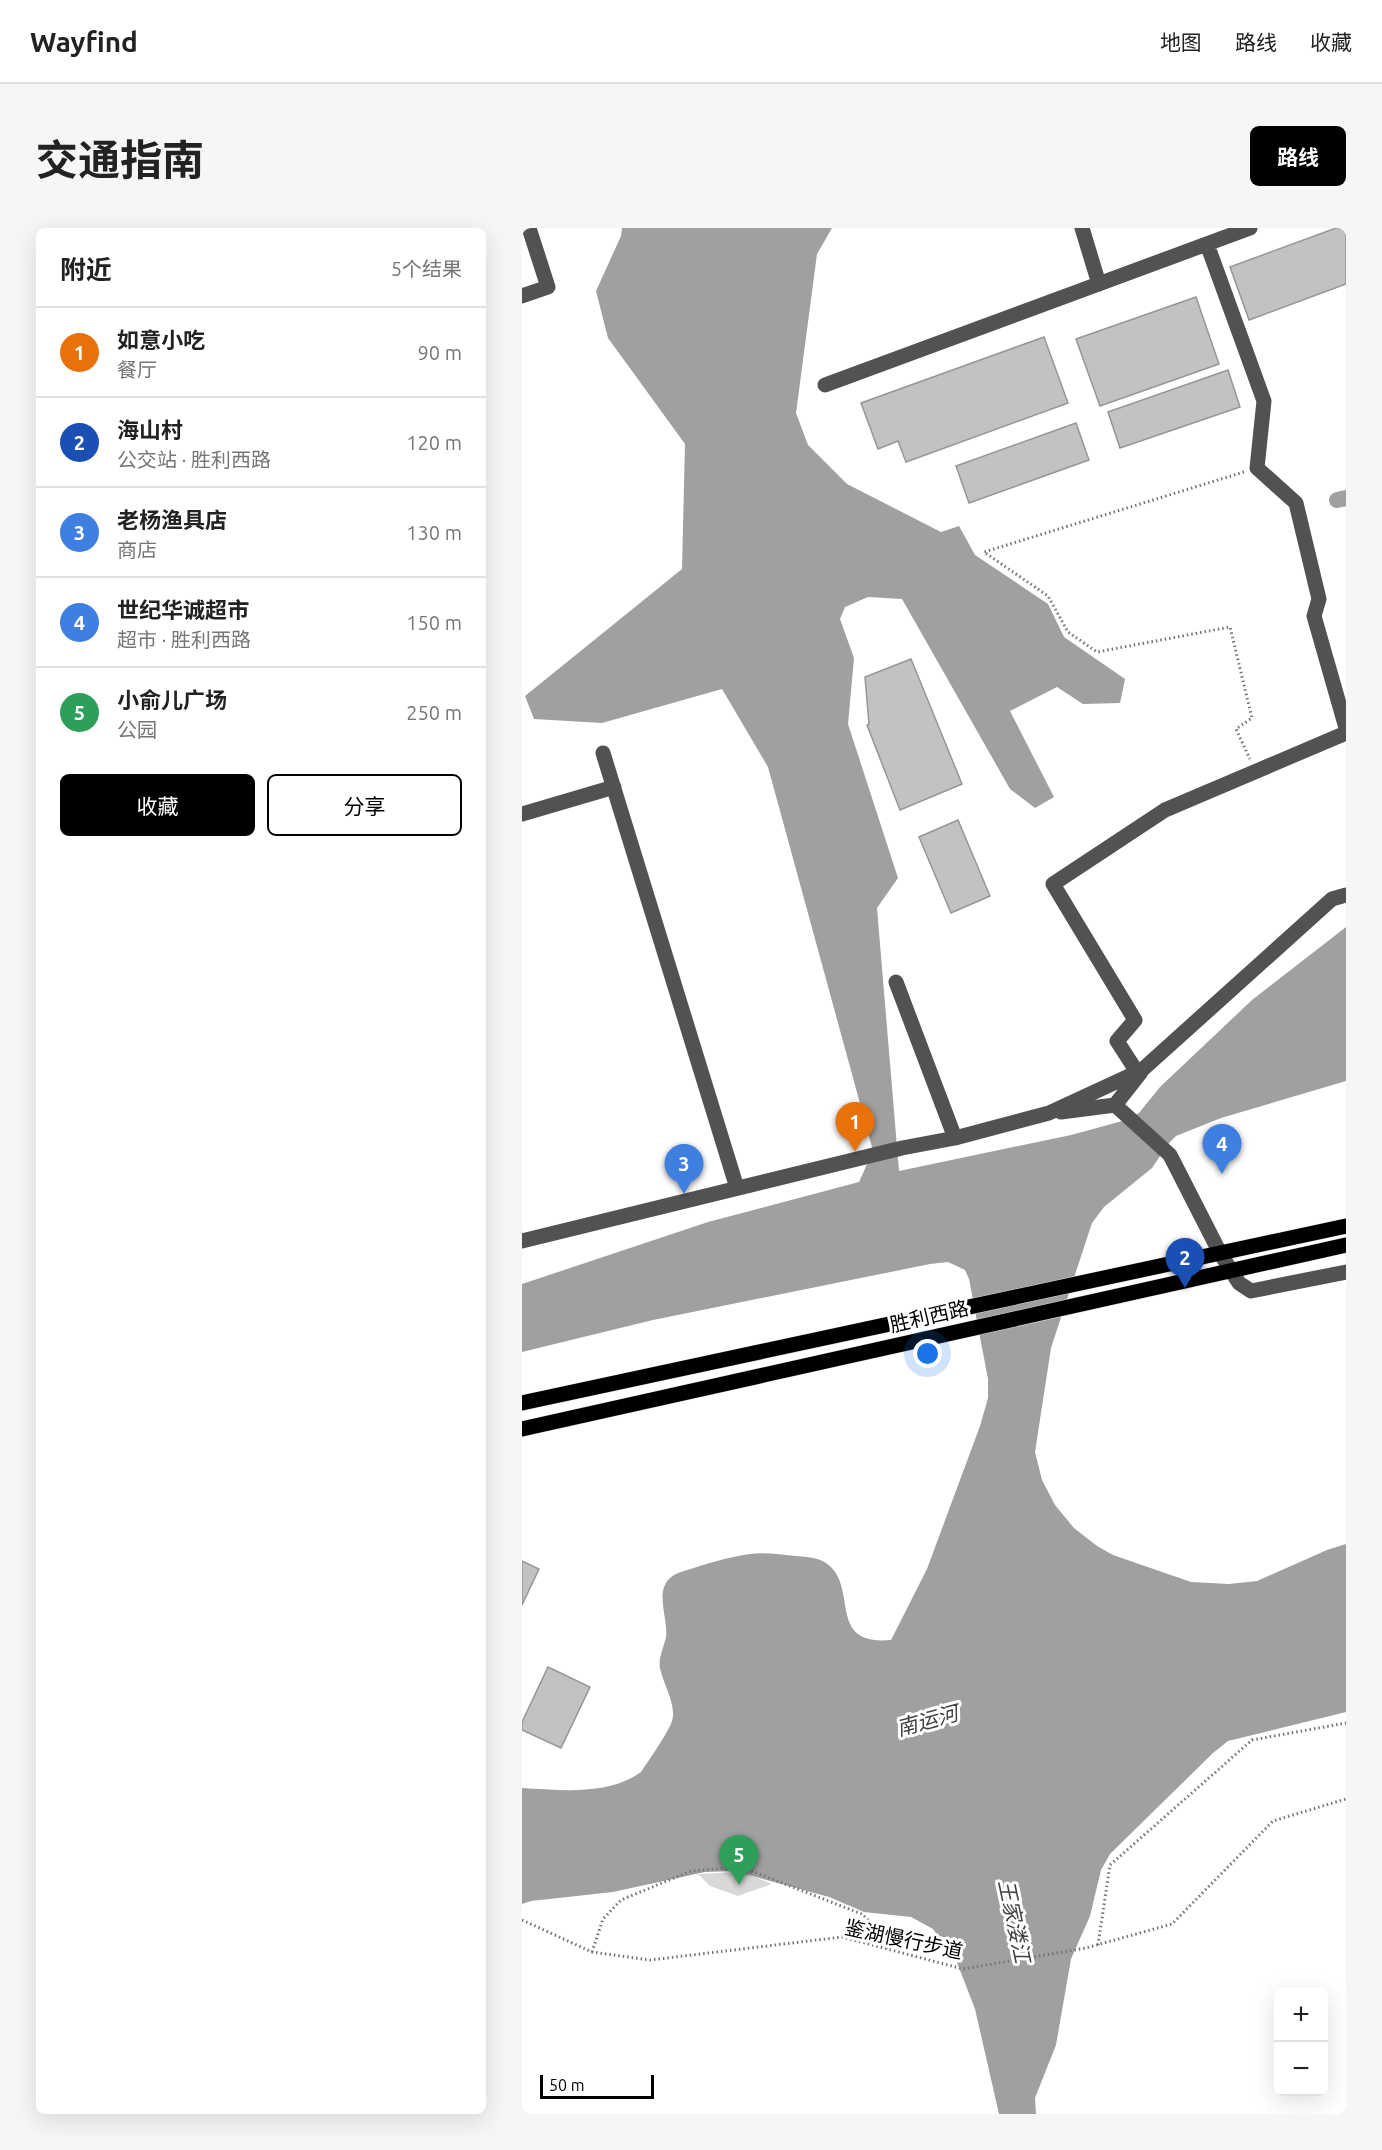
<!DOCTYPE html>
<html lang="zh">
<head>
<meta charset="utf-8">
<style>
  :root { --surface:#fff; --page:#f6f6f6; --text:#222; --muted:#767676; --line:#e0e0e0; --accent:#000 }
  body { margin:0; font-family:Ubuntu,"Noto Sans SC",sans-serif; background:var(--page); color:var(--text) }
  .controls { position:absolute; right:18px; bottom:18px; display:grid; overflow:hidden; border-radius:9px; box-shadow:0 6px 24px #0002 }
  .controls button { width:54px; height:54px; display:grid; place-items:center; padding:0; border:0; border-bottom:2px solid var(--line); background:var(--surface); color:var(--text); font:30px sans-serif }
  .scale { position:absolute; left:18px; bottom:15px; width:114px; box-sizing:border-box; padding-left:6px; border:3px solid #000; border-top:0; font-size:16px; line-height:21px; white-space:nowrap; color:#000; -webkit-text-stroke:4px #fff; paint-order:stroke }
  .you { position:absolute; left:406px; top:1126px; width:21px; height:21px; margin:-15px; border:4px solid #fff; border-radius:50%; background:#1a73e8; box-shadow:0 0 0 9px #1a73e833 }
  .badge { display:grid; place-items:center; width:39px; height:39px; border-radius:50%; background:var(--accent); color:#fff; font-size:20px; font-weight:700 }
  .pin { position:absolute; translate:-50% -50px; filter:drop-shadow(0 2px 3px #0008) }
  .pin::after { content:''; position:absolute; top:32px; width:21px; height:18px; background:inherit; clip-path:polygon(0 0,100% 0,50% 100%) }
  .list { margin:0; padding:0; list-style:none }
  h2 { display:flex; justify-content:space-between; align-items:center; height:78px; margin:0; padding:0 24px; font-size:26px }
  h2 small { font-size:20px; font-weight:400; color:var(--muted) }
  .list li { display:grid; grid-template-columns:39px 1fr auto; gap:18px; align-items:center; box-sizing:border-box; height:90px; padding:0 24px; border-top:2px solid var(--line) }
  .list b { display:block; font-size:22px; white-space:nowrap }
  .list p { margin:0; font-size:20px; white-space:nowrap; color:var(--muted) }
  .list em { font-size:20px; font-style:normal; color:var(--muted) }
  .actions { display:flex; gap:12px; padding:18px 24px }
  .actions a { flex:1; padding:14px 0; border:2px solid var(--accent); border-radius:9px; text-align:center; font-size:21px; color:var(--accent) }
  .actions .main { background:var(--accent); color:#fff }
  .map { position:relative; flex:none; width:824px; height:1886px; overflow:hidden; border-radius:9px }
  header { display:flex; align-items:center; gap:36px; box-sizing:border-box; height:84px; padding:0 30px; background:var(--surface); border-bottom:2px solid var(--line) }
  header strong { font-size:28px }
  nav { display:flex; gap:33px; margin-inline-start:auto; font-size:21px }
  .intro { display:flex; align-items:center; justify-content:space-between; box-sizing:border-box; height:144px; padding:0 36px }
  h1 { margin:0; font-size:42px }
  .button { padding:15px 27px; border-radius:9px; background:var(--accent); color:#fff; font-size:21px; font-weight:700 }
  main { display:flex; gap:36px; padding:0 36px }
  aside { flex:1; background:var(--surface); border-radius:9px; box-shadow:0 6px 24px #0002 }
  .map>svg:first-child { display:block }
  .green { fill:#d9d9d9 }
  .water { fill:#a0a0a0 }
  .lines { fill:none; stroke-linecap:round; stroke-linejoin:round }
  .canal { stroke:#a0a0a0; stroke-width:16 }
  .building { fill:#c2c2c2; stroke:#969696; stroke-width:1.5 }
  .major-casing { stroke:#dbdbdb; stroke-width:16 }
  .path { stroke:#747474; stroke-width:3; stroke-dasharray:1.5 3; stroke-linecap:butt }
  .minor { stroke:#525252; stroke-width:15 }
  .major { stroke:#000; stroke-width:15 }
  .labels { text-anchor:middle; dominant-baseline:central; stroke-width:6; stroke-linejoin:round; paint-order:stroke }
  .street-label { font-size:20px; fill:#000; stroke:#fff }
  .water-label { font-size:21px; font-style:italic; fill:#414141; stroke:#fff }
</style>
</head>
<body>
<header>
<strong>Wayfind</strong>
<nav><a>地图</a><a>路线</a><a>收藏</a></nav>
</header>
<div class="intro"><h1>交通指南</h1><a class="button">路线</a></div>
<main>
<aside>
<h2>附近<small>5个结果</small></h2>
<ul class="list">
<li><span class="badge" style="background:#e8710a">1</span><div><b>如意小吃</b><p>餐厅</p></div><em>90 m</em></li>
<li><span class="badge" style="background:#1a4fb4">2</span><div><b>海山村</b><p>公交站 · 胜利西路</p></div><em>120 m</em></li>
<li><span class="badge" style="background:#3f7fe0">3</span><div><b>老杨渔具店</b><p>商店</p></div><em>130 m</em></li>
<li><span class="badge" style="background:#3f7fe0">4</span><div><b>世纪华诚超市</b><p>超市 · 胜利西路</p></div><em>150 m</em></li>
<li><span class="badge" style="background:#2e9e5b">5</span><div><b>小俞儿广场</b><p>公园</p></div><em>250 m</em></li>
</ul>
<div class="actions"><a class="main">收藏</a><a>分享</a></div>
</aside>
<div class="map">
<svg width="824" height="1886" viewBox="0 0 824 1886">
  <rect width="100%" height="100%" fill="#fff"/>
  <path class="green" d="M220,1644l30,12 -34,12 -28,-10 -12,-12z"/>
  <path class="water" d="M100,0h210l-15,26 -21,159 12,32 39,39 94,48 18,-6 16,29 73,49 16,33 61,42 -5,24 -37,1 -26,-17 -47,24 44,86 -19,11 -25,-19 -108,-190 -34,-2 -23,10 -5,12 14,39 -6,66 50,154 -21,30 22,263 172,-36 55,-15 13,-7 21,-26 92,-87 94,-73v154l-125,37 -45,18 -7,7 -17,25 -48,39 -12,16 -3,9 -38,116 -16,104 7,28 13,25 19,23 23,18 16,9 78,27 38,2 28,-3 70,-31 19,-6v168l-118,29 -15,12 -103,101 -9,16 -11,46 -19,43 -15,86 -21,53 1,16h-37l-24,-105 -19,-49 -23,-31 -22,-12 -47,-5 -35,-15 -95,-26 -29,1 -92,20 -82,9 -9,3v-116c39,2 86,8 119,-16 8,-12 27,-39 31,-51 5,-16 -9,-37 -12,-53 -2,-10 4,-21 6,-31 3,-22 -18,-56 18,-66 22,-7 44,-14 66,-17 15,-2 31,1 46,2 10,1 21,1 30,7 34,23 -1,83 65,77l36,-71 53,-143 8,-28v-19l-19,-100 -4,-9 -17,-8 -18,2 -277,56 -131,32v-68l186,-62 151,-40 14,-31 -105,-384 -46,-78 -120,34 -68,-4 -9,-23 157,-127 3,-125 -77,-106 -12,-47 25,-55z"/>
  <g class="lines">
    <path class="canal" d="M815,272l9,-2"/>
  </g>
  <path class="building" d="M814,0h10v56l-97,36 -19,-53z
    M674,69l23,67 -119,42 -24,-67z
    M522,109l24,66 -162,59 -8,-21 -20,8 -17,-46z
    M706,142l12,37 -120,41 -12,-36z
    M554,195l13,37 -120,43 -13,-37z
    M389,431l51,125 -62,26 -33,-85 2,-1 -4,-47z
    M436,592l32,76 -39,17 -32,-76z
    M0,1333l17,8 -17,36z
    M26,1439l42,20 -29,61 -39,-18v-8z"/>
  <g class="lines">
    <defs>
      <path id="major" d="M0,1175l824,-177
        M0,1201l824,-184"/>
    </defs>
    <use href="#major" class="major-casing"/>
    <path class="path" d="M722,244l-260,80 64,44 20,36 29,20 133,-25 22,91 -16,11 14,30
      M0,1692l70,32 58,8 192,-23 121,32 123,-21 86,-24 101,-103 73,-22
      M576,1717l12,-80 142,-125 94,-17
      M70,1724l11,-33 18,-19 70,-29 50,-4 121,47 16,15 9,20"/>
    <path class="minor" d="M560,0l17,56
      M685,16l57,157 -7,67 39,35 23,96 -5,17 32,112
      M0,68l26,-9 -19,-59
      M303,157l425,-157
      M81,525l134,435
      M0,586l92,-27
      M374,754l59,156
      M615,844l-20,-31 18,-21 -82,-136 112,-74 181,-77
      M593,877l55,50 50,98 19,30 12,8 95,-19
      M539,884l54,-7 26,-33
      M0,1013l380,-93 53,-10 94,-25 93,-43 190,-171 14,-4"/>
    <use href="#major" class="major"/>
  </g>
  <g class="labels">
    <g class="street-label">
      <text transform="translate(407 1088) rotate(-13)">胜利西路</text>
      <text transform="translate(382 1711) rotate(12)">鉴湖慢行步道</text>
    </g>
    <g class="water-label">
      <text transform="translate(405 1492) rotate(-15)">南运河</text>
      <text transform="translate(493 1693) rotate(78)">王家溇江</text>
    </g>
  </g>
</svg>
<div class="controls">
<button>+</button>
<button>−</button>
</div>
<div class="scale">50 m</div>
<div class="you"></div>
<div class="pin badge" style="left:333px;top:924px;background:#e8710a">1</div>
<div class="pin badge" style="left:663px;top:1060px;background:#1a4fb4">2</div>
<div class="pin badge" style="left:162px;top:966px;background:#3f7fe0">3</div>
<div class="pin badge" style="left:700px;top:946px;background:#3f7fe0">4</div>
<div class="pin badge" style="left:217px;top:1657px;background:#2e9e5b">5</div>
</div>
</main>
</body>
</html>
